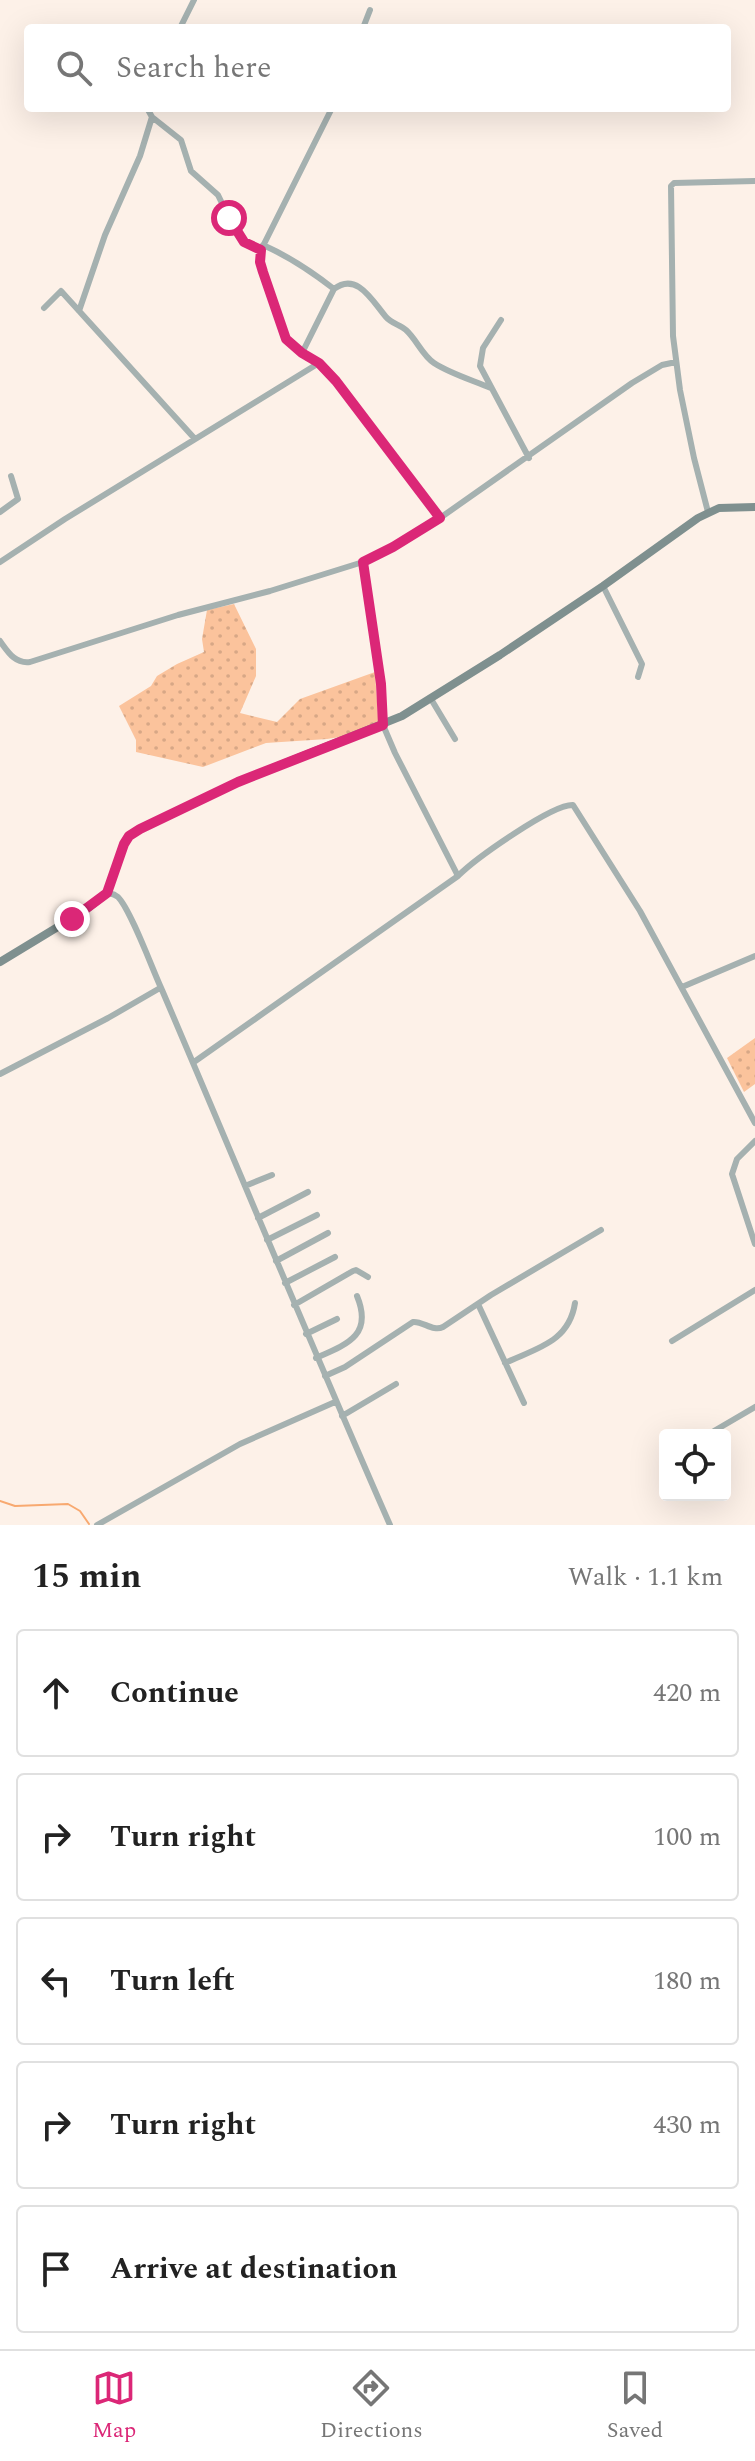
<!DOCTYPE html>
<html lang="en">
<head>
<meta charset="utf-8">
<style>
  :root { --surface:#fff; --page:#f2f2f2; --text:#222; --muted:#767676; --line:#e0e0e0; --accent:#db2777 }
  body { margin:0; font-family:Spectral,serif; background:var(--page); color:var(--text) }
  .controls { position:absolute; right:24px; bottom:24px; display:grid; overflow:hidden; border-radius:8px; box-shadow:0 8px 32px #0002 }
  .controls button { width:72px; height:72px; display:grid; place-items:center; padding:0; border:0; border-bottom:2px solid var(--line); background:var(--surface); color:var(--text); font:40px sans-serif }
  .stop { position:absolute; width:24px; height:24px; margin:-18px; border:6px solid #db2777; border-radius:50%; background:#fff }
  .stop.end { background:#db2777; border-color:#fff; box-shadow:0 2px 8px #0008 }
  .list { margin:0; padding:0; list-style:none }
  h2 { display:flex; justify-content:space-between; align-items:center; height:104px; margin:0; padding:0 32px; font-size:34px }
  h2 small { font-size:26px; font-weight:400; color:var(--muted) }
  .list li { display:grid; grid-template-columns:52px 1fr auto; gap:24px; align-items:center; box-sizing:border-box; height:128px; margin:0 16px 16px; padding:0 16px; border:2px solid var(--line); border-radius:8px }
  .list b { display:block; font-size:30px; white-space:nowrap }
  .list em { font-size:26px; font-style:normal; color:var(--muted) }
  .icon { flex:none; width:44px; height:44px; fill:none; stroke:currentColor; stroke-width:2; stroke-linecap:round; stroke-linejoin:round }
  .map { position:relative; flex:none; width:755px; height:1525px; overflow:hidden }
  .search { position:absolute; background:var(--surface); box-shadow:0 8px 32px #0002; left:24px; right:24px; top:24px; height:88px; display:flex; align-items:center; gap:20px; box-sizing:border-box; padding:0 28px; border-radius:8px; color:var(--muted); font-size:30px }
  .sheet { height:824px; background:var(--surface) }
  nav { display:flex; justify-content:space-around; align-items:center; box-sizing:border-box; height:112px; border-top:2px solid var(--line); background:var(--surface); font-size:22px; color:var(--muted) }
  nav a { display:grid; justify-items:center; gap:4px }
  nav .on { color:var(--accent) }
  .map>svg:first-child { display:block }
  .grass { fill:url(#grass-dots) }
  .lines { fill:none; stroke-linecap:round; stroke-linejoin:round }
  .stream { stroke:#f8a970; stroke-width:2 }
  .street { stroke:#a5b1b0; stroke-width:6 }
  .secondary { stroke:#7f908f; stroke-width:8 }
  .route { stroke:#db2777; stroke-width:10 }
</style>
</head>
<body>
<div class="map">
<svg width="755" height="1525" viewBox="0 0 755 1525">
  <defs>
    <pattern id="grass-dots" width="8" height="8" patternUnits="userSpaceOnUse" patternTransform="scale(2)"><rect width="8" height="8" fill="#fbc39c"/><path d="M2 2h.1M6 6h.1" fill="none" stroke="#d7a786" stroke-width="1.8" stroke-linecap="round"/></pattern>
  </defs>
  <rect width="100%" height="100%" fill="#fdf1e8"/>
  <path class="grass" d="M234,604l22,45v27l-16,37 37,9 23,-23 75,-27 4,59 -52,8 -61,4 -63,24 -67,-15v-12l-17,-34 32,-20 6,-10 20,-12 27,-12 -2,-13 5,-29z
    M755,1038v46l-11,8 -17,-34z"/>
  <g class="lines">
    <path class="stream" d="M0,1501l15,5 53,-2 12,7 9,13"/>
    <path class="street" d="M180,28l14,-28
      M363,28l7,-18
      M147,108l5,9 29,23 10,31 27,24 14,29 12,18 17,8
      M332,108l-71,142 -1,12 3,10 23,67 6,7 27,17 17,18 104,137
      M263,245c27,12 48,26 71,44
      M44,308l17,-17 134,148
      M79,311l26,-76 35,-79 12,-39
      M501,320l-18,28 -3,18 49,92
      M302,353l32,-64c23,-18 39,13 52,28 5,6 14,8 20,13 11,10 16,25 28,33 17,11 38,17 57,25
      M0,512l18,-13 -7,-23
      M708,512l-14,-54 -14,-68 -7,-54 -2,-150 3,-3 81,-2
      M0,562l65,-43 254,-156
      M363,562l18,122 2,41 12,28 63,123c17,-17 94,-72 115,-71l67,106 115,212
      M603,586l39,78 -4,13
      M0,641c8,11 15,23 30,21l148,-47 92,-24 93,-29 30,-15 47,-29 192,-135 30,-18 14,-3
      M431,699l24,40
      M107,893c6,1 6,0 11,4 13,13 35,74 44,93 76,178 150,357 228,535
      M682,987l73,-31
      M194,1062l264,-186
      M0,1074l108,-56 52,-30
      M755,1141l-18,18 -5,15 23,70
      M245,1186l27,-11
      M258,1218l50,-26
      M267,1240l50,-25
      M276,1261l52,-28
      M285,1283l50,-26
      M478,1304l46,99
      M294,1305l59,-34 3,-1 12,7
      M306,1334l31,-15
      M672,1341l83,-51
      M316,1358c32,-14 57,-23 41,-62
      M505,1363c32,-15 64,-21 70,-60
      M325,1376l20,-9 68,-45c10,-1 20,10 30,5l48,-32 110,-65
      M342,1416l54,-32
      M714,1431l41,-24
      M97,1525l143,-81 95,-42"/>
    <path class="secondary" d="M0,962l84,-51 23,-18 17,-49 5,-8 11,-7 98,-47 164,-66 98,-61 103,-69 95,-68 21,-10 36,-1"/>
  </g>
  <g class="lines">
    <path class="route" d="M72,919l35,-26 17,-49 5,-8 11,-7 98,-47 145,-57 -2,-41 -18,-122 30,-15 47,-29 -104,-137 -17,-18 -17,-10 -16,-14 -23,-67 -3,-10 1,-12 -17,-8 -15,-24"/>
  </g>
</svg>
<div class="controls">
<button><svg class="icon" aria-label="locate" viewBox="0 0 24 24"><circle cx="12" cy="12" r="6"/><path d="M12 2v4M12 18v4M2 12h4M18 12h4"/></svg></button>
</div>
<div class="stop" style="left:229px;top:218px"></div>
<div class="stop end" style="left:72px;top:919px"></div>
<div class="search"><svg class="icon" aria-label="search" viewBox="0 0 24 24"><circle cx="10" cy="10" r="6"/><path d="M15 15l6 6"/></svg>Search here</div>
</div>
<section class="sheet">
<h2>15 min<small>Walk · 1.1 km</small></h2>
<ul class="list">
<li><svg class="icon" aria-label="ahead" viewBox="0 0 24 24"><path d="M12 20V5M6 11l6-6 6 6"/></svg><div><b>Continue</b></div><em>420 m</em></li>
<li><svg class="icon" aria-label="right" viewBox="0 0 24 24"><path d="M7 20v-9h11M14 6l5 5-5 5"/></svg><div><b>Turn right</b></div><em>100 m</em></li>
<li><svg class="icon" aria-label="left" viewBox="0 0 24 24"><path d="M17 20v-9H6M10 6l-5 5 5 5"/></svg><div><b>Turn left</b></div><em>180 m</em></li>
<li><svg class="icon" aria-label="right" viewBox="0 0 24 24"><path d="M7 20v-9h11M14 6l5 5-5 5"/></svg><div><b>Turn right</b></div><em>430 m</em></li>
<li><svg class="icon" aria-label="arrive" viewBox="0 0 24 24"><path d="M6 21V4h12l-3 4 3 4H6"/></svg><div><b>Arrive at destination</b></div></li>
</ul>
</section>
<nav>
<a class="on"><svg class="icon" aria-label="map" viewBox="0 0 24 24"><path d="M3 6l6-2 6 2 6-2v14l-6 2-6-2-6 2zM9 4v14M15 6v14"/></svg>Map</a>
<a><svg class="icon" aria-label="directions" viewBox="0 0 24 24"><path d="M12 3l9 9-9 9-9-9zM9 14v-3h6M13 9l2 2-2 2"/></svg>Directions</a>
<a><svg class="icon" aria-label="saved" viewBox="0 0 24 24"><path d="M7 4h10v16l-5-4-5 4z"/></svg>Saved</a>
</nav>
</body>
</html>
